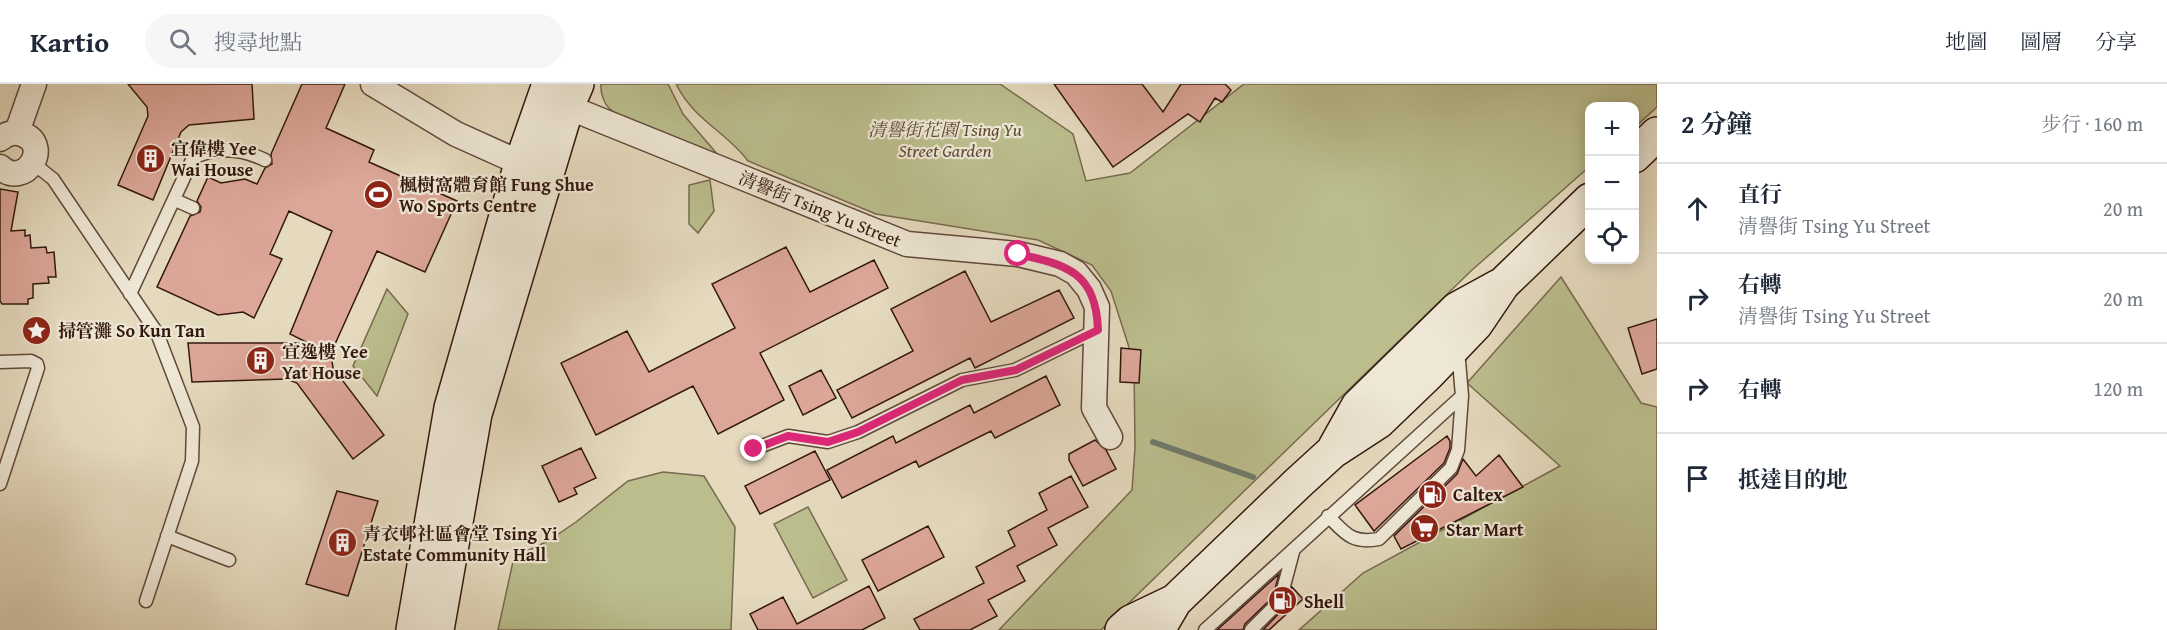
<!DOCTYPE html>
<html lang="zh-TW">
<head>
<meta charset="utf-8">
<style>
  :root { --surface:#fff; --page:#f6f6f7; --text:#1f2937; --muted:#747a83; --line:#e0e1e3 }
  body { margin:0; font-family:"Gentium Book Plus","Noto Serif TC",serif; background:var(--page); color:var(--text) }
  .controls { position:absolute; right:18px; top:18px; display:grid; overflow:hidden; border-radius:12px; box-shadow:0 3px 15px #0003 }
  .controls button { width:54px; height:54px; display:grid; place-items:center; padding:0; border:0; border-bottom:2px solid var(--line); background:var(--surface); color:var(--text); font:30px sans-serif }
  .stop { position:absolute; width:18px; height:18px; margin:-14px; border:4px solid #db2777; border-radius:50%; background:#fff }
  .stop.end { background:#db2777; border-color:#fff; box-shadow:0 2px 6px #0008 }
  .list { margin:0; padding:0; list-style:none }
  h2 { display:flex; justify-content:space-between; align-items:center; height:78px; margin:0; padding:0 24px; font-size:26px }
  h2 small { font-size:20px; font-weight:400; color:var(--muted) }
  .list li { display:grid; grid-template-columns:39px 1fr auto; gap:18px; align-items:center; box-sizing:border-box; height:90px; padding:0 24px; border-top:2px solid var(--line) }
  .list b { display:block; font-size:22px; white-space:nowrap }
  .list p { margin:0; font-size:20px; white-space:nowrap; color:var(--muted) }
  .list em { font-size:20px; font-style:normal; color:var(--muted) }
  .icon { flex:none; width:33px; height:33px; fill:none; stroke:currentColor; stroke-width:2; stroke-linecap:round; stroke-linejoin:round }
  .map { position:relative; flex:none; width:1657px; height:546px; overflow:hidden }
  header { display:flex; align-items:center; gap:36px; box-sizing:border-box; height:84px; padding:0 30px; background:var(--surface); border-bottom:2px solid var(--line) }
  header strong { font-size:28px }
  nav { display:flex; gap:33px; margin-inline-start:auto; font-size:21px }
  .search { width:420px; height:54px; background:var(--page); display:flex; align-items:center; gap:15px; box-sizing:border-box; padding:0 21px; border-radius:33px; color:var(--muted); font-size:22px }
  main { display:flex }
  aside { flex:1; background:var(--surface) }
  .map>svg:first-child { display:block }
  .green { fill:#bbbd8d; stroke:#776a4e; stroke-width:1.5 }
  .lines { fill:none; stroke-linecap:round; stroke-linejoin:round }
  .stream { stroke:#6f7a6c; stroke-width:6 }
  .building { fill:#dca698; stroke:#33180e; stroke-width:1.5 }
  .service-casing { stroke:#60483a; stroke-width:15 }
  .minor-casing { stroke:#60483a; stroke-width:27 }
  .secondary-casing { stroke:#33180e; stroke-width:36 }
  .service { stroke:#eee7d5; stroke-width:12 }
  .minor { stroke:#eee7d5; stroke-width:24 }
  .secondary { stroke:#eee7d5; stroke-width:33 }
  .route { stroke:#db2777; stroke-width:8 }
  .labels { text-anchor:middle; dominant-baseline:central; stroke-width:4.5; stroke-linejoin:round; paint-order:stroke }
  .park-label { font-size:18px; font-style:italic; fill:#5c4a34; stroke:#eee7d5 }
  .poi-label { font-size:18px; font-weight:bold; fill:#33180e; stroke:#eee7d5; text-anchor:start }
  .street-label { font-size:18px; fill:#33180e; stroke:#eee7d5 }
</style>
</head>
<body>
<header>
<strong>Kartio</strong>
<div class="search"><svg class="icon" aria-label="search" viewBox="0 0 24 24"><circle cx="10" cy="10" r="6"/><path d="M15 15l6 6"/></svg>搜尋地點</div>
<nav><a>地圖</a><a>圖層</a><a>分享</a></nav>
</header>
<main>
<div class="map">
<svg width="1657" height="546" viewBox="0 0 1657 546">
  <rect width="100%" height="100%" fill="#e5dabe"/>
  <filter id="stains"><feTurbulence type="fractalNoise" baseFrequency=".00333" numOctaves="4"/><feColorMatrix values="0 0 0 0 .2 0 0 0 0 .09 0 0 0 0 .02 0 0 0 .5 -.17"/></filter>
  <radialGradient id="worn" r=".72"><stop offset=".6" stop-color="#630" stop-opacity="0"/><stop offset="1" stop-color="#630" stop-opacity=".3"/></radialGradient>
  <path class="green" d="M601,0h67l15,30 41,48c-28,-12 -94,-34 -114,-53 -6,-5 -10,-17 -9,-25z
    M676,0h324l73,50 13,47 44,-8 114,-89h413v23l-22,20 -1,-21h-44l-1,61 -117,103 -371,360h-102l133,-140 3,-42 -1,-85 -23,-72 -19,-26 -54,-25 -162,-26 -128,-53c-23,-31 -52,-38 -72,-77z
    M710,96l4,31 -16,22 -9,-9v-39z
    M1561,193l80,126 16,4v223h-358l64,-57 197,-107 -93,-83z
    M387,205l21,25 -31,82 -24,-30z
    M663,388l41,4 31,51 -4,103h-233l16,-73 34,-16 28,-19 52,-41z
    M808,423l39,73 -34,18 -39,-74z"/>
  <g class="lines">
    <path class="stream" d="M1153,358l100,35"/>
  </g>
  <path class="building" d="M128,0h124l2,35 -65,6 -8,7 -28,68 -35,-15 30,-69 -1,-9z
    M302,0h43l-19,44 48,22 -5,12 88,39 -32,71 -48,-21 -46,102 2,15 51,67 -31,24 -56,-76 -10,-4 -95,3 -4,-39h120l-18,-9 42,-103 -43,-20 -19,43 12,5 -28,59 -11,-6 -25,3 -61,-28 33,-71 10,-4 1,-5 -4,-6 11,-24 13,6 24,-4 12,5 8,-16 7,-4 -1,-10z
    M1054,0h88l21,28 18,-28h44l6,6 -9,12 -7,-4 -15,24 -12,-8 -75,53z
    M0,105l18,3 -7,39 14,-1v6l5,-1 1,13 15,-1 1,6 7,-1 2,25h-8l1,6 -16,1v14l-5,1v5h-26l-2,-3z
    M786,163l24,45 64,-32 14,28 -128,65 24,47 -66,34 -25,-48 -97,49 -35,-72 66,-32 22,41 86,-44 -23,-44z
    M965,187l26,51 68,-32 15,28 -99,50 -5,-10 -118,60 -15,-28 76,-39 -22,-42z
    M1657,235v50l-15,5 -14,-46z
    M1121,264l20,2 -2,33 -19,-1z
    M821,286l15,28 -33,17 -14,-29z
    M1046,292l14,29 -65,33 -4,-7 -72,36 -3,-6 -74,37 -15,-28 66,-34 3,7 74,-38 4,8z
    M1447,352l3,5v7l-6,15 -70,68 -19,-26z
    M1095,356l11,10 10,19 -33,17 -14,-26v-6z
    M581,364l15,30 -22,10 3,6 -18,8 -17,-36z
    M815,367l15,29 -70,34 -15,-28z
    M1499,371l24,32 -122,62 -7,-13 63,-62 6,-15 13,17z
    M1071,392l17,31 -40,21 9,17 -40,21 8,15 -37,19 9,16 -27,14h-50l-6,-11 70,-36 -8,-16 39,-21 -7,-15 39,-21 -8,-17z
    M337,407l41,10 -30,95 -42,-12z
    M928,442l16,31 -66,34 -16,-31z
    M1279,490l-6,23 -28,27 -2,6h-26z
    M869,502l16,32 -23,12h-104l-8,-16 33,-17 14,27z
    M1292,503l11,12 -34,31h-6l23,-24z"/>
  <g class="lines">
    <defs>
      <path id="service" d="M33,79l20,16 104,154 36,94 -1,34 -46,140
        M175,116l18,8
        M130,210l63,-136c24,-12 49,-9 72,2
        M0,278l31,-1 6,3 1,4 -38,116
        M754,365l34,-13 40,6 30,-10 104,-52 53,-10 82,-40
        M1328,432c18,18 24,28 51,23l72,-71 7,-18 4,-54
        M167,452l62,24
        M1205,546l257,-234 -4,-47
        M1251,546l29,-29 13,-49"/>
      <path id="minor" d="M373,0l83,50 80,36
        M553,17l354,143 111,10 42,10 16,9 13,16 8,18 -3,101 16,29
        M17,48l17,-48
        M0,55c6,-5 14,-8 22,-5 31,11 3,56 -22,33"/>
      <path id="secondary" d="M1634,72l23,-22
        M1335,363l23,-41 99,-97 42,-23
        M413,546l38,-222 70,-244 28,-80
        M437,546l38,-216 92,-307 10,-23
        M1122,546l9,-8 44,-21
        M1158,546l17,-29 122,-117 35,-32 46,-30 50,-48 48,-50 27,-40 87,-84"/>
    </defs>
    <use href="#service" class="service-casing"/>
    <use href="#minor" class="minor-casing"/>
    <use href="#secondary" class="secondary-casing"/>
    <use href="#service" class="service"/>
    <use href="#minor" class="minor"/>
    <use href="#secondary" class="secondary"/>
  </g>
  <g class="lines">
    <path class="route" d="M754,365l34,-13 40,6 30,-10 104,-52 54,-10 82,-40c-2,-58 -31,-65 -80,-76"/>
  </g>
  <defs>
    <symbol id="building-disc" viewBox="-11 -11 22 22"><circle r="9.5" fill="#8f2418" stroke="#eee7d5"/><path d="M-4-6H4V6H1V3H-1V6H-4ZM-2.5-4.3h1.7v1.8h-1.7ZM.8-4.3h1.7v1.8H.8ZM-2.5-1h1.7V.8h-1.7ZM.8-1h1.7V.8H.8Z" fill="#fff"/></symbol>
    <symbol id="stadium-disc" viewBox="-11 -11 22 22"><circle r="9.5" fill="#8f2418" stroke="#eee7d5"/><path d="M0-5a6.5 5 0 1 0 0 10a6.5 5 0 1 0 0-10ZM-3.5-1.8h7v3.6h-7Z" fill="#fff"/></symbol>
    <symbol id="sight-disc" viewBox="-11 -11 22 22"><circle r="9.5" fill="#8f2418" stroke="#eee7d5"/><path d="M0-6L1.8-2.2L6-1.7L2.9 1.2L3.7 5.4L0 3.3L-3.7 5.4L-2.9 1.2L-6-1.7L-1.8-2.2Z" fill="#fff"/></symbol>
    <symbol id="fuel-disc" viewBox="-11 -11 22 22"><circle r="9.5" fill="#8f2418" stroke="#eee7d5"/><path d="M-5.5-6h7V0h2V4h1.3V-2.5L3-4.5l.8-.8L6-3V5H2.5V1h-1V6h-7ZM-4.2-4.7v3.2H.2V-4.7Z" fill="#fff"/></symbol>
    <symbol id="supermarket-disc" viewBox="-11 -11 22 22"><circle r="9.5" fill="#8f2418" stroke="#eee7d5"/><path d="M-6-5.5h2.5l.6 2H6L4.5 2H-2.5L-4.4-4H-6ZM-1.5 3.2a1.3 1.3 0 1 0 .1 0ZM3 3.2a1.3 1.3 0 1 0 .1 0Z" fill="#fff"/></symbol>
  </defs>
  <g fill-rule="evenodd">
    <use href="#building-disc" x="134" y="58" width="33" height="33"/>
    <use href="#stadium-disc" x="362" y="94" width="33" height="33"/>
    <use href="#sight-disc" x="20" y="230" width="33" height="33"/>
    <use href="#building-disc" x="244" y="260" width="33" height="33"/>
    <use href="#fuel-disc" x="1416" y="394" width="33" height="33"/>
    <use href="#supermarket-disc" x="1408" y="428" width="33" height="33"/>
    <use href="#building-disc" x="326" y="442" width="33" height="33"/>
    <use href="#fuel-disc" x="1266" y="500" width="33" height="33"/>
  </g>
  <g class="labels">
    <g class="park-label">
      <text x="945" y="45">清譽街花園 Tsing Yu<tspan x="945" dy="21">Street Garden</tspan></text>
    </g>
    <g class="poi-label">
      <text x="171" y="64">宜偉樓 Yee<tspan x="171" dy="21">Wai House</tspan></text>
      <text x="399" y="100">楓樹窩體育館 Fung Shue<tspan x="399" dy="21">Wo Sports Centre</tspan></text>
      <text x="58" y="246">掃管灘 So Kun Tan</text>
      <text x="282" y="267">宜逸樓 Yee<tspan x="282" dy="21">Yat House</tspan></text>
      <text x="1453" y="410">Caltex</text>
      <text x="1446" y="445">Star Mart</text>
      <text x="363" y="449">青衣邨社區會堂 Tsing Yi<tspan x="363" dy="21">Estate Community Hall</tspan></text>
      <text x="1304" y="517">Shell</text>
    </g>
    <g class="street-label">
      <text transform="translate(820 125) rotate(22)">清譽街 Tsing Yu Street</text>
    </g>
  </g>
  <rect width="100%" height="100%" filter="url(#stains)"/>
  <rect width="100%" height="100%" fill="url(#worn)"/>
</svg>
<div class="controls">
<button>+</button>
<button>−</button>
<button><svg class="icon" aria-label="locate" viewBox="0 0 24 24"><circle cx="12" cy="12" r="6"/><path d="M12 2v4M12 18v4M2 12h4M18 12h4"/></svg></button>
</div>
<div class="stop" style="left:1018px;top:170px"></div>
<div class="stop end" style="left:754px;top:365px"></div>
</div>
<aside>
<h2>2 分鐘<small>步行 · 160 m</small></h2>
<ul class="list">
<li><svg class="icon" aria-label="ahead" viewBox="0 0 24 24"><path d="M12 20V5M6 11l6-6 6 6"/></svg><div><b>直行</b><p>清譽街 Tsing Yu Street</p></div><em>20 m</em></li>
<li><svg class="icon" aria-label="right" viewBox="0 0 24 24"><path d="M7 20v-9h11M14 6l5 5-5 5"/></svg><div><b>右轉</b><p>清譽街 Tsing Yu Street</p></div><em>20 m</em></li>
<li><svg class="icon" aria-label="right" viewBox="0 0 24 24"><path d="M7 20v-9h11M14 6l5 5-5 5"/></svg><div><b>右轉</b></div><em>120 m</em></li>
<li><svg class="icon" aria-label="arrive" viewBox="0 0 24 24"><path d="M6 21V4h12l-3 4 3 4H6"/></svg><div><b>抵達目的地</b></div></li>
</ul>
</aside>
</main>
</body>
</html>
